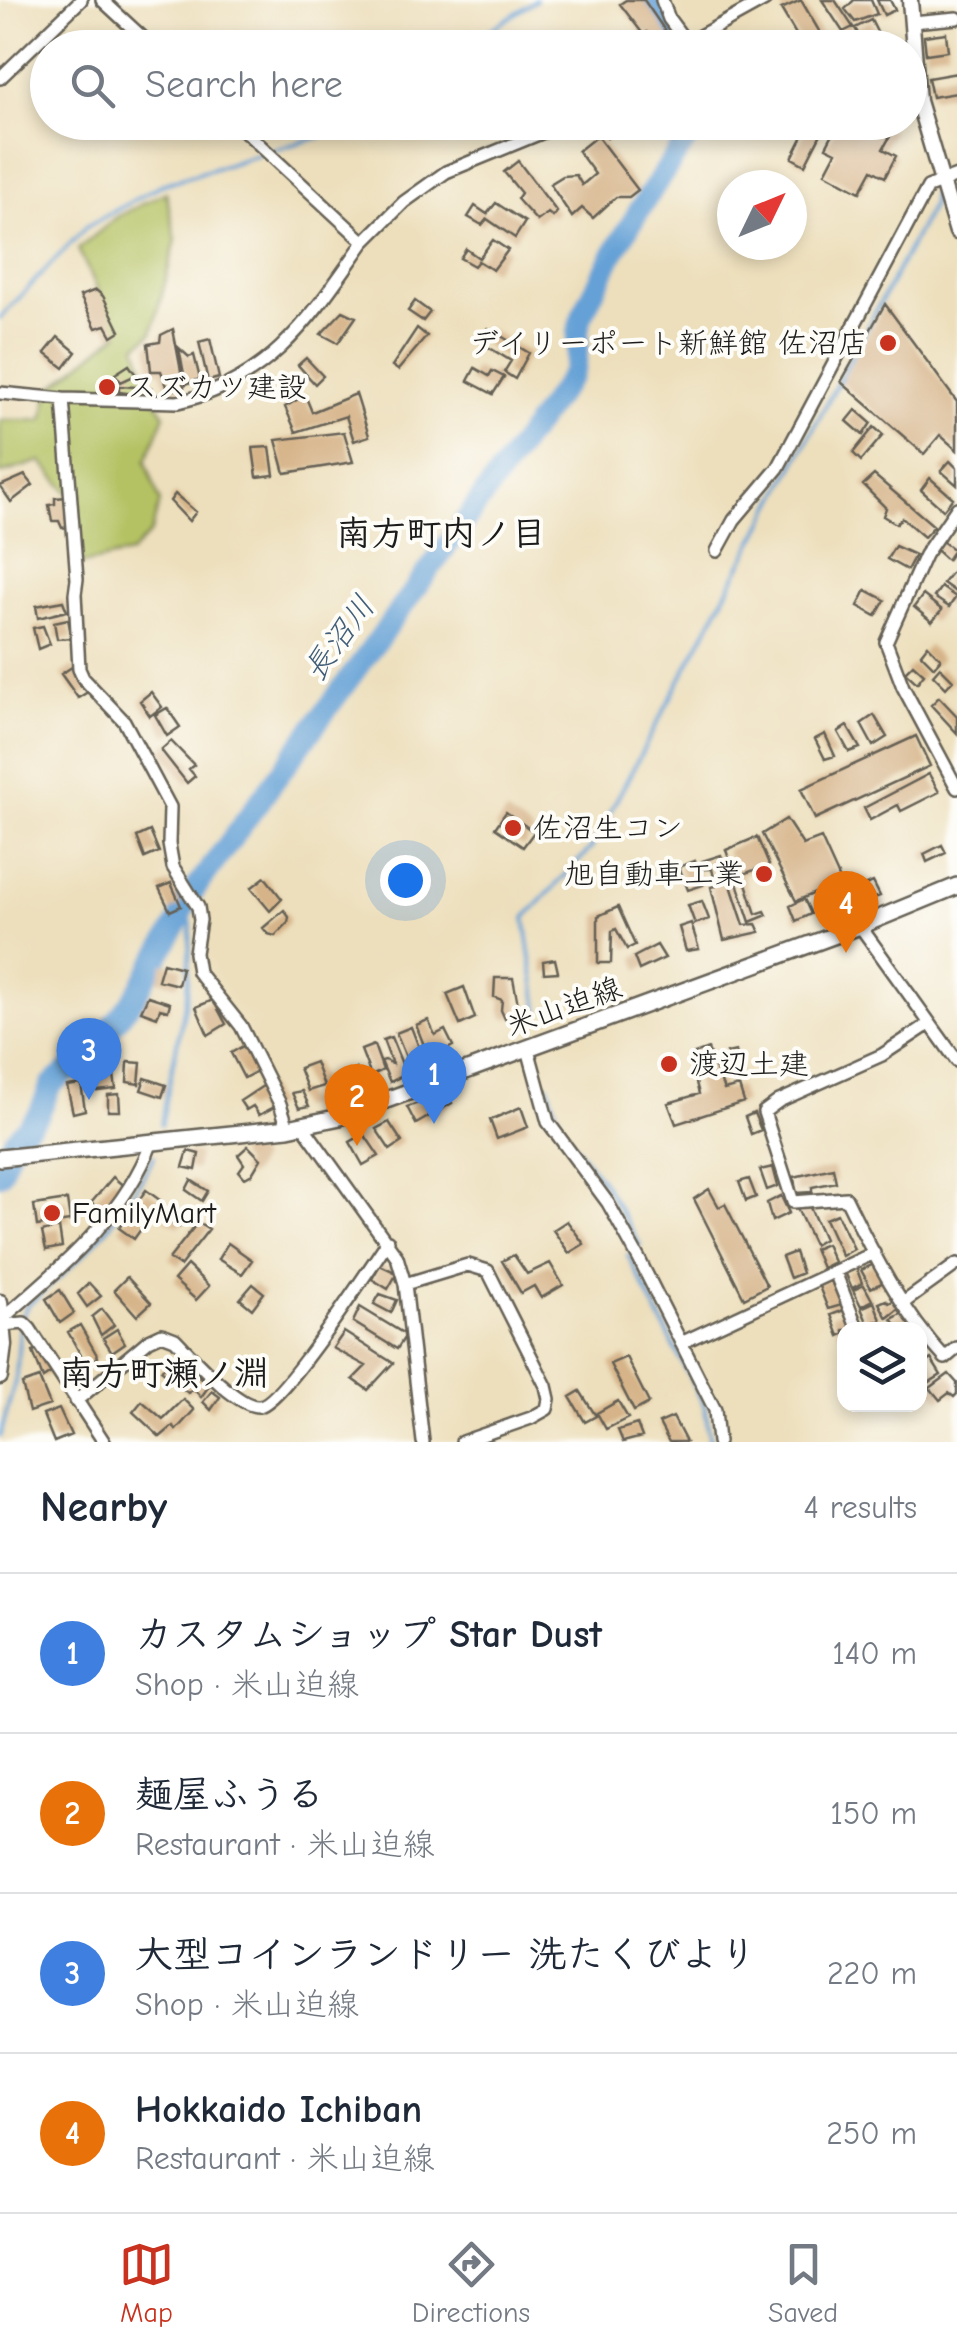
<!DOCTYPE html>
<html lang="en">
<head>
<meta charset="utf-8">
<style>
  :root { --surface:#fff; --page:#f2f2f3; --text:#1f2937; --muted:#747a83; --line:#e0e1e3; --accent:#c8321e }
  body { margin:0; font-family:"Comic Neue","Klee One",sans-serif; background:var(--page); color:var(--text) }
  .controls { position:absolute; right:30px; bottom:30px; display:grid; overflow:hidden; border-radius:20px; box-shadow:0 5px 15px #0003 }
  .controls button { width:90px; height:90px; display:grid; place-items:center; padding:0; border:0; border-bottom:2px solid var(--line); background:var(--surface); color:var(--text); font:50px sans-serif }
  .compass { position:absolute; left:717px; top:170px; width:90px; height:90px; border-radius:50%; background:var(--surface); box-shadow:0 5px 15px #0003; rotate:47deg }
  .you { position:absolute; left:405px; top:880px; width:35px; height:35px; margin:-25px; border:8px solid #fff; border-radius:50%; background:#1a73e8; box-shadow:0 0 0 15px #1a73e833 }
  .badge { display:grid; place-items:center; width:65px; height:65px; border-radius:50%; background:var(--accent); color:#fff; font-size:32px; font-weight:700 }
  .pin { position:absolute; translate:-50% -82px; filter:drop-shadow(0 2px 5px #0008) }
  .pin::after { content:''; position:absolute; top:52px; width:35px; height:30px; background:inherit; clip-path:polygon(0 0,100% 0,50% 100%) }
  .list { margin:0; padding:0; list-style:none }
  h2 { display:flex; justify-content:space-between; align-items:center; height:130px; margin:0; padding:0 40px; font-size:42px }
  h2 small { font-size:32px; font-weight:400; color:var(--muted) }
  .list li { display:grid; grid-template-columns:65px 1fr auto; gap:30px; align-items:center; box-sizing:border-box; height:160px; padding:0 40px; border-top:2px solid var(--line) }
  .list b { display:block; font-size:38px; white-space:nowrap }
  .list p { margin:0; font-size:32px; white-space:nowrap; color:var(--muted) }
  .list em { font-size:32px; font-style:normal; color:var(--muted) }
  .icon { flex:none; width:55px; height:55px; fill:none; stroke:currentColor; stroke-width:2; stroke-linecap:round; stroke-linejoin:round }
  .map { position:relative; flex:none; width:957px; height:1442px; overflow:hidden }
  .search { position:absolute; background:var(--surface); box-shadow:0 5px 15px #0003; left:30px; right:30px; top:30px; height:110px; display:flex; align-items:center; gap:25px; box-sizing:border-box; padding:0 35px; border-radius:55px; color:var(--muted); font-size:38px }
  .sheet { height:770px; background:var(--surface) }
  nav { display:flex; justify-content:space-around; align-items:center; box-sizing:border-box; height:140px; border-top:2px solid var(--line); background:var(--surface); font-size:28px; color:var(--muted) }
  nav a { display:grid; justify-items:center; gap:5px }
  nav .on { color:var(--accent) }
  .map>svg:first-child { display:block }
  .green { fill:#b5c264; stroke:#686f40; stroke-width:2.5 }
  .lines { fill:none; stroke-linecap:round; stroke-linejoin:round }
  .stream { stroke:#65a1d6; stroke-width:4 }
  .river { stroke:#65a1d6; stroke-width:22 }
  .building { fill:#d6b388 }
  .minor-casing { stroke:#656054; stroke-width:16 }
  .tertiary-casing { stroke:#656054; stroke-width:19 }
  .secondary-casing { stroke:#656054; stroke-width:20 }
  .minor { stroke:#fff; stroke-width:11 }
  .tertiary { stroke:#fff; stroke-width:14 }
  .secondary { stroke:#fff; stroke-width:15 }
  .poi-dot { fill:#c8321e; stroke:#fdfcf7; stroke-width:4 }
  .labels { text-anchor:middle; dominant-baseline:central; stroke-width:8; stroke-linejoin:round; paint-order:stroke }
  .poi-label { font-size:30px; fill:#1c1c1c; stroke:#fdfcf7; text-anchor:start }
  .street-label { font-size:30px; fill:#1c1c1c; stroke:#fdfcf7 }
  .water-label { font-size:32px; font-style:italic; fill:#405e79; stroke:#fdfcf7 }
  .quarter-label { font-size:35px; font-weight:bold; fill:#1c1c1c; stroke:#fdfcf7 }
</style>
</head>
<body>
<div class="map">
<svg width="957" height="1442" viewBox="0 0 957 1442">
  <rect width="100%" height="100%" fill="#fdfcf7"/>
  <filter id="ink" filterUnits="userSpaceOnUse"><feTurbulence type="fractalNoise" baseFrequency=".01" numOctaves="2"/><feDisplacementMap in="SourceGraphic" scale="20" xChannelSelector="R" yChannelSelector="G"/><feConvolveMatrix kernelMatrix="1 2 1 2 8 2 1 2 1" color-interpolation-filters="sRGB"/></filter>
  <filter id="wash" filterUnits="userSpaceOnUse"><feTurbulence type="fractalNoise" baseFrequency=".0048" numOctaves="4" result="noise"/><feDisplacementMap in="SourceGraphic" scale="40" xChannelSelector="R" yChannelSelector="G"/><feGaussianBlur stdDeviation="2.25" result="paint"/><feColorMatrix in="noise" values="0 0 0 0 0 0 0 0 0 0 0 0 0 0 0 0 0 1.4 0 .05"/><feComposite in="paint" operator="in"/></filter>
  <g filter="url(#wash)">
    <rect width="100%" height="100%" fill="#eddfbc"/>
    <path class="green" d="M166,192l10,48 -24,93 -15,12 13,47 15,23 -19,46 14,41 -9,30 -20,21 -49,11 -5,-61 -36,-42 -41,13v-54h43l6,-30 70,-57 -41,-84 39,-32z"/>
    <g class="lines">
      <path class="stream" d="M463,48l73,-48
        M274,150l45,-13 28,-15
        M0,318l86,-91 75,-42 97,-30
        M539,1012l-14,-94 66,-70 341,-643v-15
        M548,1085l13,42 43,57 36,61
        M161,1125l26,-131 4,-68 -4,-26
        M628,1255l77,152 5,35
        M21,1319l5,-12c58,-51 92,-81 128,-151
        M0,1436l16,-58 4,-50"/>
      <path class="river" d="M655,0l4,13 21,35
        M0,1174l14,-34 25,-26 12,-29 39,-32 43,-53 46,-79 8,-21 385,-525c10,-20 1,-38 10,-59 31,-68 73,-134 118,-194"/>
    </g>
    <g id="blocks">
      <path class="building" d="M626,0h18l28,41 -11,7 -14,-16 -4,2 -23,-30z
        M801,0l25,43 5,-2 3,7h-30l-23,-39z
        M822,0h13l18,27 -10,5z
        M854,0h17l6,14 -22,8 -10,-13z
        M877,0h13l5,10 -11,5z
        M871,20l13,26 -3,2h-15l-11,-20z
        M946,33l2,18 -22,3 -2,-18z
        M957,73v20l-25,4 -4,-19z
        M601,122h17l3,3 -14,13 -12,-11z
        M666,122h10l8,7 -11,13 -13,-14z
        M810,122h17l-22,43 -13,-7z
        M839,122h38l16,9 -10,18 13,7 -11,21 -13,-7 -12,22 -35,-19 11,-21 -10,-5z
        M597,136l41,54 -9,7h-13l-23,21 -11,-10 -10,9 -22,-33 13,-8 13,-1 6,10 13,-11 -17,-23z
        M518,161l39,51 -4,5 -5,-4 -11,8 -20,-22 4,-6 -17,-21z
        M496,203l29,19 -10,16 -28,-19 -5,6 -14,-8 7,-11 12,8z
        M493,240l15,10 -15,20 -15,-9 -4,5 -14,-8 6,-9 13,9z
        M96,290l7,6 17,35 -8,5 -6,-11 -10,3 -16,-32z
        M415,301l15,11 -7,9 -15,-10z
        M885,304l72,98v48l-17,-15 -16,19 -83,-72z
        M343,311l13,6 -18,26 -17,-9z
        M417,328l10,8 -29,34 -6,-4z
        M488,328l41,25 -14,26 -11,-7 7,-11 -31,-19z
        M173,329l11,58 -15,4 -8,-20h-10l-3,-27 12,-2 1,-7z
        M58,337l18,15 -12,16 -19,-15z
        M210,339l9,39 -11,3 -9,-39z
        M179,348l10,9 5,-2 6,24 -14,5z
        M306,358l17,18 -8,8 -17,-19z
        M129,365l7,10 -15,7 -6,-8z
        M475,368l14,8 3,-5 12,6 -11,17 -25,-13z
        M119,386l32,2 -2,8 -30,-4z
        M356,394l13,42 -15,5 -8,-25 -50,16 -11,-25 20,-12 7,17z
        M856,410l15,13 -8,12 -16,-14z
        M874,427l9,8 -22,26 -8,-8z
        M344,432l9,30 -68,11 -9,-33z
        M270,447l4,28 -17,2 -4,-29z
        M950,461l7,7v17l-16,-14z
        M25,475l8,10 -22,17 -11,-16z
        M874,475l60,51 -10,11 -22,-19 -6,6 -13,-8 3,-8 -23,-23z
        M930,478l23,20 -10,12 -22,-20z
        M175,494l21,18 -7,9 -19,-20z
        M67,497l2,30 -7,1 -3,-7h-7l-3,-16 6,-1v-6z
        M942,541l12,9 -7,10 -11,-10z
        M895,546l20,9 -8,15 -20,-11z
        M952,572l5,4v17l-14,-10z
        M941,587l15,10 -7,10 -15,-10z
        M866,590l19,10 -9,16 -18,-10z
        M923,595l19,15 -10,12 -18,-15z
        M63,601l4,10 -29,7 -2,-12z
        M68,619l4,19 -15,1 -3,-17z
        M43,626l7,18 -12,5 -5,-21z
        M928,645l13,14 -7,8 -13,-13z
        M913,664l11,10 -7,9 -12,-11z
        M72,667l19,23 -13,8 -17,-24z
        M940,667l13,13 -7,8 -13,-13z
        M151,692l11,15 -12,9 -10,-15z
        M939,697l18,19v17l-26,-28z
        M167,708l13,19 -13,9 -12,-21z
        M874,715l13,22 -14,9 -12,-22z
        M847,726l13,22 -11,4 -11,-20z
        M825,734l10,22 -10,3 -10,-20z
        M916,736l14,30 -115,53 -14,-30z
        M171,741l23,24 -5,4 6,7 -8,7 -26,-33z
        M929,774l10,18 -38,19 -3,-6 -28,15 -6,-12z
        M506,812l28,20 -11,15 -28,-19z
        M786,819l17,26 18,-7 30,66 -19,8 -12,-21 -24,10 -34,-67z
        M150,831l9,21 -14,6 -8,-21z
        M757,837l12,28 -26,9 13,40 9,-3 2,4 -17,7 -24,-72z
        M942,845l4,8 -19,9 -3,-8z
        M721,855l23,70 12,-1 4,8 -36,8 -13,-53 5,-1 -4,-17h-8l-2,-8z
        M695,861l8,24 -15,5 -9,-23z
        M265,877l17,22 -12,12 -19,-23z
        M873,882l7,14 -20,7 -6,-13z
        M171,883l10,23 -11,5 -11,-23z
        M804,899l7,15 -15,7 -6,-15z
        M702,901l7,18 -14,5 -7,-19z
        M618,907l17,38 -8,4 -11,-20 -4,2 -1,32h-13v-47z
        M284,910l5,7 -1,6 -13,13 -7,-2 -5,-6z
        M691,923l8,26 -13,2 -7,-24z
        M657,945l8,13 -26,12 -5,-13z
        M555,959l3,13 -14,1 -1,-12z
        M163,963l19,5 -4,17 -20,-5z
        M495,978h18l7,37 -15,4 -4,-9 1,-10 -8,-3z
        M464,987l11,31 -15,7 -13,-31z
        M148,996l22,7 -2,8 -8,-2 -3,8 -16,-6z
        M213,1000l13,24 -18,11 -12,-28z
        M428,1020l7,15 10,-5 8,16 -24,12 -13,-33z
        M411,1027l13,33 -14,7 -14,-34z
        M391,1037l15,37 -16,8 -9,-21 4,-1 7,4 -9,-24z
        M245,1045l14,25 -15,8 -13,-25z
        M374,1045l9,25 -12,6 -10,-26z
        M708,1049l16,41 15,-4 5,16 -68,22 -8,-21 31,-9 -10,-38z
        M736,1051l4,23 -9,1 -4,-22z
        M112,1061l4,28 -19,2 -2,-28z
        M128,1062l13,1 -2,21 -12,-2z
        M315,1062l9,24 -16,5 -9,-23z
        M356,1069l12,21 -13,6 -9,-22z
        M145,1078l21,7 -4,12 -21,-7z
        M81,1084l4,26 -12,3 -6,-27z
        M266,1084l12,21 -19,10 -6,-9 -7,4 -6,-9z
        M302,1091l7,15 -10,2 -7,-15z
        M446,1093l6,10 -36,21 -9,-17z
        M119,1094l1,17h-12v-16z
        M521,1107l7,20 -31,12 -7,-19z
        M754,1113l7,17 -10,4 -6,-17z
        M389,1122l13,20 -12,8 -14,-21z
        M364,1134l15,22 -16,9 -13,-23z
        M248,1146l13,13 -9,15 -7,4 -6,-7 5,-7 -6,-9z
        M188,1151l11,3 -3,16 -13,-3z
        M773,1167l5,19 -11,4 -7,-20z
        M833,1168l3,14 -24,5v5l-16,1 -2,-16z
        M113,1177l13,11 -22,25 -13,-10z
        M749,1179l7,18 -10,4 -7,-19z
        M191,1180l17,11 -6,10 -16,-11z
        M709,1189l10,18 6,-3 42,82 -23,12 -50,-99z
        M146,1190l15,11 -27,38 -15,-11z
        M781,1196l8,17 -17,8 -5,-18z
        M67,1200l3,21 -33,5 -3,-21z
        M808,1203l16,36 -10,6 -18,-39z
        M172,1206l16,10 -9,11 -15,-9z
        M837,1214l17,35 -12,7 -17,-37z
        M567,1221l17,23 -15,9 -16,-23z
        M198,1222l11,7 -29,37 -11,-7z
        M59,1227l3,20 -16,3 -4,-18z
        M228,1243l24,17 -10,14 -24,-15z
        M826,1244l8,18 -12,6 -8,-19z
        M795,1252l7,21 -12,5 -8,-21z
        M514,1255l13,19 23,-11 13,22 -22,13 -7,-12 -13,7 -19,-32z
        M874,1264l10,18 -13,6 -10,-18z
        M187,1265l22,21 -13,14 -22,-20z
        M380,1265l17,8 -9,16 -16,-10z
        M856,1267l6,16 -10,5 -7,-16z
        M127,1277l24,26 -14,13 -23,-26z
        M830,1279l12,26 -14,4 -10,-25z
        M89,1283l12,13 -14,11 -9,-13z
        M253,1284l11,9 -12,16 -12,-10z
        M864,1285l8,15 -11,6 -8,-16z
        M60,1290l14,23 -14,10 -14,-24z
        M380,1294l17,6 -6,13 -17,-9z
        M886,1300l3,3 6,-3 5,8 -13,10 -8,-15z
        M874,1302l7,18 -13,4 -7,-16z
        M360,1307l46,28 -9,14 -44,-27z
        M102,1309l12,16 -13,10 -9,-18z
        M844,1310l8,20h-8v4l-5,2 -8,-21z
        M903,1313l11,13 -6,4h-8l-8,-11z
        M80,1325l18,32 -11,9 -19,-34z
        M117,1329l8,14 -13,9 -9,-14z
        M344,1332l49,31 -25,27 -15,-11 13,-13 -33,-18z
        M41,1349l11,23 -9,6 -10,-26z
        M177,1355l32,31 -8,11 -8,-9 -5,5 -27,-23z
        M626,1357l23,46 -15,8 -24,-47z
        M931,1359l10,16 -21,13v-27l3,4z
        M949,1374l8,9v11l-3,3 -5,-4 -9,7 -10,-12z
        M39,1378l11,27 -21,7 -7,-28z
        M212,1391l8,6 -9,13 -8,-8z
        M580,1391l16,25 -11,6 -15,-25z
        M183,1399l11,11 -18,20 -3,-4 -13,11 -27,-25 9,-11 21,18z
        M618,1401l10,17 -22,11 -9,-16z
        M59,1409l12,26 -17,7 -11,-27z
        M673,1417l13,25h-17l-10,-19z
        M637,1424l5,13 -19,5 -5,-12z"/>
    </g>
  </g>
  <g filter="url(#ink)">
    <use href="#blocks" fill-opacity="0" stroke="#656054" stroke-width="2.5"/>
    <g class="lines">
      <defs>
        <path id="minor" d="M102,0l52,48
          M662,0l7,19 17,23
          M912,22l45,-4
          M678,48l87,-48
          M0,78l81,-78
          M364,242l40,-40 42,-30 122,-50
          M0,393l63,6 115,3c93,-20 135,-88 186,-160l-129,-120
          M63,399l14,180 -2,15 4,75 4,9 41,43 46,86 -1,37 4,23 25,40 2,13 -5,33 3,19 43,54 39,78 8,24
          M957,508l-32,47 -39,87 17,45 54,101
          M717,551l17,-31 44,-52 150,-281 29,-11
          M860,926l97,135
          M929,1024l-47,31 -103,46 -15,11 29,90 53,-4c27,56 56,114 99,160l12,-10
          M528,1049l20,73 60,81 31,56 76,151 3,32
          M303,1126l94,131 8,27 18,158
          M835,1272l23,58
          M405,1284l63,-19 20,6 58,115 3,13 -2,10 -16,9 -69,24
          M903,1303l54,-39
          M2,1319c60,-53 121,-101 150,-177
          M3,1325l21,-2 6,6 74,113
          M681,1343l193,-90
          M76,1401l73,-61 13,-6 13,5c16,16 62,69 84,67 22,-1 112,-140 129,-165"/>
        <path id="tertiary" d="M910,0l8,101 39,131
          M0,1302l4,43 -4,32"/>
        <path id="secondary" d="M0,1158l288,-30 52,-11 520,-191 97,-40"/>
      </defs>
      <use href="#minor" class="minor-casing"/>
      <use href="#tertiary" class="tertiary-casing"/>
      <use href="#secondary" class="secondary-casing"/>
      <use href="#minor" class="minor"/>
      <use href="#tertiary" class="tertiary"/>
      <use href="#secondary" class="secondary"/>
    </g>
  </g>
  <g class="poi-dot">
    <circle cx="888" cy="343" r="10"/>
    <circle cx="107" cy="387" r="10"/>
    <circle cx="513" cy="828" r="10"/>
    <circle cx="764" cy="874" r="10"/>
    <circle cx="669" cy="1064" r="10"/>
    <circle cx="52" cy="1213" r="10"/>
  </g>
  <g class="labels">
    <g class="poi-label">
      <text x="868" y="343" text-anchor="end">デイリーポート新鮮館 佐沼店</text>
      <text x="127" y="387">スズカツ建設</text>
      <text x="533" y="828">佐沼生コン</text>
      <text x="744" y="874" text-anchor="end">旭自動車工業</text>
      <text x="689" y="1064">渡辺土建</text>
      <text x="72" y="1213">FamilyMart</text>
    </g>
    <g class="street-label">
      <text transform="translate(564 1007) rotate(-20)">米山迫線</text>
    </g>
    <g class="water-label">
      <text transform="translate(339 638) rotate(-54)">長沼川</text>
    </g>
    <g class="quarter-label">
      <text x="441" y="533">南方町内ノ目</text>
      <text x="164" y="1373">南方町瀬ノ淵</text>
    </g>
  </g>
</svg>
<div class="controls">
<button><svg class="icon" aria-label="layers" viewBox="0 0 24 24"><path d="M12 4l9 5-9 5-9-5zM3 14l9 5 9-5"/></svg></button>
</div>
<svg class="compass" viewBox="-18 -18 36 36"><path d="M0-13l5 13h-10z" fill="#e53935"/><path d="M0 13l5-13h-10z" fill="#747a83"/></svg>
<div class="you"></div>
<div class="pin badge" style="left:434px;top:1124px;background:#3f7fe0">1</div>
<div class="pin badge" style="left:357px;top:1146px;background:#e8710a">2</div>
<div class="pin badge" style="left:89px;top:1100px;background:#3f7fe0">3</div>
<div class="pin badge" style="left:846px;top:953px;background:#e8710a">4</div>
<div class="search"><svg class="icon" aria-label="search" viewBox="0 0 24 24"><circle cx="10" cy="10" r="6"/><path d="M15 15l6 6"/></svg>Search here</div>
</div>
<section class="sheet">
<h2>Nearby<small>4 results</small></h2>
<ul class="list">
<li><span class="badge" style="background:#3f7fe0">1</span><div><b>カスタムショップ Star Dust</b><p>Shop · 米山迫線</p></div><em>140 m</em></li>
<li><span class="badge" style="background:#e8710a">2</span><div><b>麺屋ふうる</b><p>Restaurant · 米山迫線</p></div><em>150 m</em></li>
<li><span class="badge" style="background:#3f7fe0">3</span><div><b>大型コインランドリー 洗たくびより</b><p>Shop · 米山迫線</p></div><em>220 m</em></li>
<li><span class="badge" style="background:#e8710a">4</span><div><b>Hokkaido Ichiban</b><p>Restaurant · 米山迫線</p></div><em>250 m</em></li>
</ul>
</section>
<nav>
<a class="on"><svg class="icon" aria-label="map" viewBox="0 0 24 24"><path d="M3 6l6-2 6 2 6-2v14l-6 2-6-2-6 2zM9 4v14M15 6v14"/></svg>Map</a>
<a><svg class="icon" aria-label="directions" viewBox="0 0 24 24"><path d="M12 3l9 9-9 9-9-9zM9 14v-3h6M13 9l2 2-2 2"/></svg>Directions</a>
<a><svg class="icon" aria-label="saved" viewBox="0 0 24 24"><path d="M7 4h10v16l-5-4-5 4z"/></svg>Saved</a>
</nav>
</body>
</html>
